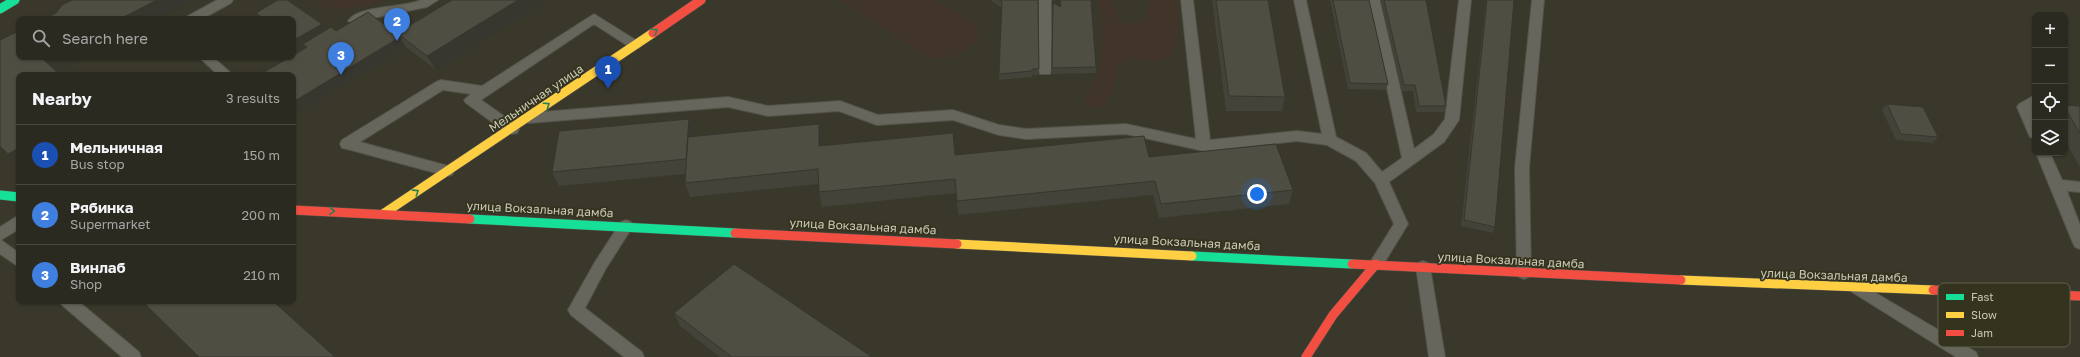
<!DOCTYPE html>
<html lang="en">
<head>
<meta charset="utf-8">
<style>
  :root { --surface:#2b2a20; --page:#333229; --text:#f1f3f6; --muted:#a6a7a5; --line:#47463e; --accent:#d6ab8b }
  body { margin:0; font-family:"Golos Text",sans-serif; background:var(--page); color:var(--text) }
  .controls { position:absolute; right:12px; top:12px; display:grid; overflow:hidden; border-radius:8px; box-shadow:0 1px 3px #0004 }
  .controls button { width:36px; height:36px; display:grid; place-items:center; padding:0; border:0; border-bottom:1px solid var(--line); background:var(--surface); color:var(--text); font:20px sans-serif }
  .you { position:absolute; left:1257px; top:194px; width:14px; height:14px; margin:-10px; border:3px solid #fff; border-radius:50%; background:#1a73e8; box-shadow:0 0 0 6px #1a73e833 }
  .badge { display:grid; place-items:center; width:26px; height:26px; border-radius:50%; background:var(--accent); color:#fff; font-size:13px; font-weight:700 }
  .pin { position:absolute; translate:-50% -33px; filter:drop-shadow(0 1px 2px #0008) }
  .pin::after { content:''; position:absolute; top:21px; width:14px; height:12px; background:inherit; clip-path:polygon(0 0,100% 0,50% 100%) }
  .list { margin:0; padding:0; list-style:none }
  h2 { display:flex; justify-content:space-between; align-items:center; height:52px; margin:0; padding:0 16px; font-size:17px }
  h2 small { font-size:13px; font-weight:400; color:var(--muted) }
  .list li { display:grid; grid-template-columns:26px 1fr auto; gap:12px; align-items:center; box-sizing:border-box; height:60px; padding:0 16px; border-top:1px solid var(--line) }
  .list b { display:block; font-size:15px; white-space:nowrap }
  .list p { margin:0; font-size:13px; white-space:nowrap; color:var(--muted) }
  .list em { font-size:13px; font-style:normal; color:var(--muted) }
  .icon { flex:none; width:22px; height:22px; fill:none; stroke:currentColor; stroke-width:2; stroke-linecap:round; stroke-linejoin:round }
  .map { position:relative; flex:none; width:2080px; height:357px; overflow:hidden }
  .search { position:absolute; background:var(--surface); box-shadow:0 1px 3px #0004; left:16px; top:16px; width:280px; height:44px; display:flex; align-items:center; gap:10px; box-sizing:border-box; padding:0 14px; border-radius:8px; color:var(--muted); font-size:15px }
  .panel { position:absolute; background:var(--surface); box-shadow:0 1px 3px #0004; left:16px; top:72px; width:280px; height:232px; border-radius:8px }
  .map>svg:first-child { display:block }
  .green { fill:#413529 }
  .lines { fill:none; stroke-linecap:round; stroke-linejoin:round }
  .lane-casing { stroke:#545349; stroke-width:2 }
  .fast-casing { stroke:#545349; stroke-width:10 }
  .slow-casing { stroke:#545349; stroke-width:10 }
  .jam-casing { stroke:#545349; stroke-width:10 }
  .lane { fill:#67665c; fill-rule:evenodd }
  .fast { stroke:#16e098; stroke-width:9 }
  .slow { stroke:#ffcf43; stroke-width:9 }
  .jam { stroke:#f24e42; stroke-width:9 }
  .wall { fill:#43433a }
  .shaded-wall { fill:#37372f }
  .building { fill:#4e4e43; stroke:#37372f }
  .oneway { stroke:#268155 }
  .labels { text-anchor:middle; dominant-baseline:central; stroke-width:3.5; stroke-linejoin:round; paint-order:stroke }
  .street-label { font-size:12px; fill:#cac9b6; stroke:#34331e }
  .key { fill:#34331e; stroke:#61604c; stroke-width:1 }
  .key-label { font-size:11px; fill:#cac9b6 }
</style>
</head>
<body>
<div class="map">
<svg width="2080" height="357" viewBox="0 0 2080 357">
  <rect width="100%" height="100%" fill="#39382b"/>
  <path class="green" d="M317,0h69c-19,8 -42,10 -63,8z
    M840,0h97l38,23 4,16 -26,19 -22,1z
    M1099,0h13l8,21 13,4 11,-5 7,-20h25c3,19 9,61 -21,62 -15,0 -25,-6 -38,4 -2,19 -2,31 -19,43l-10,-3 -5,-7 16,-24 4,-44z"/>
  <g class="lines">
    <defs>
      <path id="lane" d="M217,0h16l-2,3 -29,16h-16l2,-3z
        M421,0h17l-11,7 -54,11 -19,7 -6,-4c10,-16 56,-13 73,-21z
        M1039,0h12v71l-1,3h-10l-1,-3z
        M1181,0h12l17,140 87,-9 25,3 -28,-134h12l30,137 30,16 16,19 20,-14 -34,-158h12l34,149 20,-15 11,-15 14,-119h12l-12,120 -15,22 -55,40 19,42 -27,44 -5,2 -5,-2 -2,-4 25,-40 -19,-41 -19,-22 -29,-16 -30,-4 -93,10 -78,-17 -100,5 -27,-4 -46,-15 -76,5 -38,-14 -71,5 -40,-9 -199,16 -5,-2 -2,-3 2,-3 5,-2 199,-16 40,9 72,-5 38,14 75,-5 46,15 27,4 100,-5 70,15z
        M1532,0h12l-15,168 2,105 -2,4 -5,2 -5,-2 -2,-4 -2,-105z
        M594,14l45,28 2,3 -2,3h-8l-37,-24 -113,76 36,25 2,4 -2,4 -5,1 -5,-1 -41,-30 -2,-3 7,-6 -28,-4 -83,52 92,25 2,4 -2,4 -5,1 -100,-27 -5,-1 -2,-4 2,-4 94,-58 5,-2 41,6z
        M199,57h14l20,18h-15z
        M2035,95v11l-4,3 4,8v21l-5,-1 -13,-30 2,-3z
        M2036,153h14l12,27 18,2v10l-13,-1 13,34v24l-5,-2 -2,-4z
        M19,215v14l-18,11 18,13v14l-19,-13v-27z
        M626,220l5,2 2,4 -28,44 -20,38 57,44 2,5h-20l-53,-42 -3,-5 27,-48 26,-40z
        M1423,261l5,2 2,4 15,90h-16l-13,-90 2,-4z
        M1857,282l119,70 2,5h-22l-104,-65 -3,-4 3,-4z
        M59,301h19l61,51 2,5h-19l-60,-52z"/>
      <path id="fast" d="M0,9l15,-9
        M0,195l19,2
        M470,219l265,14
        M1192,256l160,8"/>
      <path id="slow" d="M383,214l270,-181
        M957,244l235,12
        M1681,280l252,10"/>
      <path id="jam" d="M653,33l48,-33
        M293,210l177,9
        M735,233l222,11
        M1352,264l329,16
        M1933,290l147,6
        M1306,357l27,-42 43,-51"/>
    </defs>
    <use href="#lane" class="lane-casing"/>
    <use href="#fast" class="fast-casing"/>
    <use href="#slow" class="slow-casing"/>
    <use href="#jam" class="jam-casing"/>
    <use href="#lane" class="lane"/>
    <use href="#fast" class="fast"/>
    <use href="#slow" class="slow"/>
    <use href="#jam" class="jam"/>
  </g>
  <path class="wall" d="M278,0h9l35,24 4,5 -28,17 -5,-4v-23h-32l-5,-6z
    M452,0l-16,70 -30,-23 -113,69 13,-68 -3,-4 33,-13 64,6 -3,-4z
    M990,0h48l1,75h-7v2l-33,3 3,-72z
    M1060,0h31l5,67v6l-45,1 2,-71 7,4z
    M1212,0h56l17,97 -3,14h-56z
    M1330,0h39l19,84 -2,6 -38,-1z
    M1380,0h46l20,106 -2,6h-28l-3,-21h-11z
    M1486,0h28l-19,227 -2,6 -32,-7z
    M1887,104l51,33 -5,6 -37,-3 -14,-30z
    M2065,105l15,1v61l-15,-26z
    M689,119l5,14 -1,3 126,-12 3,15v7l133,9 194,2 144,33 -4,14 -130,14 -6,-23 -195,20 -2,-22 -134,14 -3,-15 -1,-8 -128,13 -5,-14v-9l-126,12 -7,-14z
    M674,313l198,44h-152l-40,-31z"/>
  <path class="shaded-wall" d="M157,0h39l-36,19h-40z
    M518,0h30l-112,70 -9,-14z
    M322,24l4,5 -28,17 -4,-6z
    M400,37l6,10 -113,69v-14z
    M46,57h41l-31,16 -13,-14z
    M689,119l5,14 -3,41 -5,-15z
    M819,124l3,15v21l-3,-14z
    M19,148v17l-11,-11z
    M87,301h6l-3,2z"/>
  <path class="building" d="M72,0h85l-37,19h-76l12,-6 6,-8z
    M278,0h9l35,24 -28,16 -1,-1v-20h-28l-9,-6z
    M452,0h66l-91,56 -30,-23z
    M999,0h39l1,69h-7v2l-33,3 3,-72z
    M1060,0h31l5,67 -44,1 1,-65 8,4z
    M1216,0h52l17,97 -56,-1z
    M1333,0h36l19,84 -38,-1z
    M1384,0h42l20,106h-27l-4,-21h-11z
    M1487,0h27l-19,227 -31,-7z
    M368,12l32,25 -107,65v-27h-34l31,-18h3v-1l14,-9 -4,-3 28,-17 5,4z
    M19,31v26h27l-3,2 17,16h-41v73l-11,6 -8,-8v-106z
    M1887,104l36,3 15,30 -37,-3z
    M2065,105l15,1v27l-15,-25z
    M689,119l-3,40 -134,13 7,-41z
    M819,124v22l134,-13 2,22 189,-19 5,21 127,-13 17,46 -132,14 -6,-23 -198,20 -2,-22 -136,13 -1,-23 -133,14 3,-46z
    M734,264l138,93h-140l-58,-44z
    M152,301h121l62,56h-136l-53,-52z"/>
  <defs><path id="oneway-chevron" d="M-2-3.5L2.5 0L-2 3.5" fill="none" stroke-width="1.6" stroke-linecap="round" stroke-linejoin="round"/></defs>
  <g class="oneway">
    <use href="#oneway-chevron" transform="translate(655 31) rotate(-34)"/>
    <use href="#oneway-chevron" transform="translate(547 105) rotate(-34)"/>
    <use href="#oneway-chevron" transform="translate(416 192) rotate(-33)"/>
    <use href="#oneway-chevron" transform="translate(332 211) rotate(3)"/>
  </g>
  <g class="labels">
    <g class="street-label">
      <text transform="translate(536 98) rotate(-34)">Мельничная улица</text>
      <text transform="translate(540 209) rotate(3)">улица Вокзальная дамба</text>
      <text transform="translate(863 226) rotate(3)">улица Вокзальная дамба</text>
      <text transform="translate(1187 242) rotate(3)">улица Вокзальная дамба</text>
      <text transform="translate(1511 260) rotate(3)">улица Вокзальная дамба</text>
      <text transform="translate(1834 275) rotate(2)">улица Вокзальная дамба</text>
    </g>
  </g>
  <rect x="1938" y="283" width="132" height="64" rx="6" class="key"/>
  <rect x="1946" y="294" width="18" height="6" fill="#16e098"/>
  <rect x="1946" y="312" width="18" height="6" fill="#ffcf43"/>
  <rect x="1946" y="330" width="18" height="6" fill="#f24e42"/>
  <g class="key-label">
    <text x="1971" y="301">Fast</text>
    <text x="1971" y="319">Slow</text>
    <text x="1971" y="337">Jam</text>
  </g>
</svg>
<div class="controls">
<button>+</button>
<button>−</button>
<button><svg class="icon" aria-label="locate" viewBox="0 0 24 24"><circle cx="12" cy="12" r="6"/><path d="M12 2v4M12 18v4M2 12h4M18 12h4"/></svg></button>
<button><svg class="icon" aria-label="layers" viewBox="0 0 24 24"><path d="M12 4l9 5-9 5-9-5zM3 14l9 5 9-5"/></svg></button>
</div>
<div class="you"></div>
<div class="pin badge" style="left:608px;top:89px;background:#1a4fb4">1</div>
<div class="pin badge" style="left:397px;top:41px;background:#3f7fe0">2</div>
<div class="pin badge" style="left:341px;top:75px;background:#3f7fe0">3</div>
<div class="search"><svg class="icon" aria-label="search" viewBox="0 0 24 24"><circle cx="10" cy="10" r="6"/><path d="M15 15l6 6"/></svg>Search here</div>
<section class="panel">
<h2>Nearby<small>3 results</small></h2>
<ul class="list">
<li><span class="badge" style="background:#1a4fb4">1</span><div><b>Мельничная</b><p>Bus stop</p></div><em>150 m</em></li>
<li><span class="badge" style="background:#3f7fe0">2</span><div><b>Рябинка</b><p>Supermarket</p></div><em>200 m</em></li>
<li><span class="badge" style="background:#3f7fe0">3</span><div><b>Винлаб</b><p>Shop</p></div><em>210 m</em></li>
</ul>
</section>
</div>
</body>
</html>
